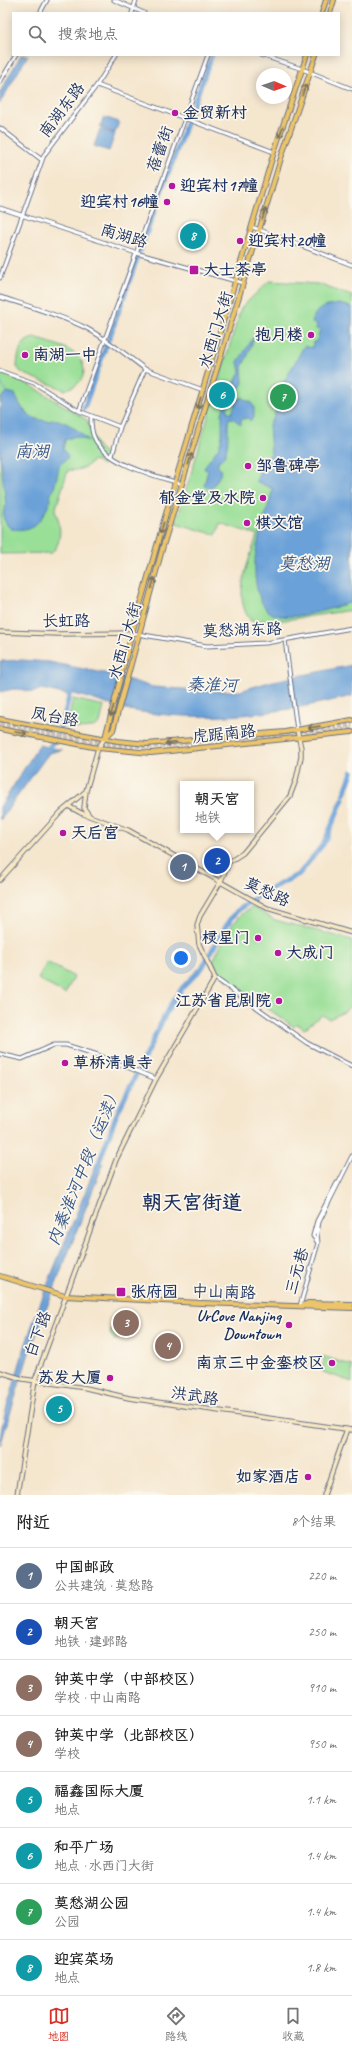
<!DOCTYPE html>
<html lang="zh">
<head>
<meta charset="utf-8">
<style>
  :root { --surface:#fff; --page:#f2f2f2; --text:#222; --muted:#767676; --line:#e0e0e0; --accent:#d93025 }
  body { margin:0; font-family:Caveat,"LXGW WenKai TC",sans-serif; background:var(--page); color:var(--text) }
  .compass { position:absolute; left:256px; top:68px; width:36px; height:36px; border-radius:50%; background:var(--surface); box-shadow:0 2px 10px #0003; rotate:92deg }
  .you { position:absolute; left:181px; top:958px; width:14px; height:14px; margin:-10px; border:3px solid #fff; border-radius:50%; background:#1a73e8; box-shadow:0 0 0 6px #1a73e833 }
  .badge { display:grid; place-items:center; width:26px; height:26px; border-radius:50%; background:var(--accent); color:#fff; font-size:13px; font-weight:700 }
  .pin { position:absolute; translate:-50% -50%; border:2px solid #fff; box-shadow:0 1px 4px #0006 }
  .popup { position:absolute; left:180px; top:781px; width:74px; height:52px; box-sizing:border-box; display:grid; place-content:center; border-radius:0px; background:var(--surface); filter:drop-shadow(0 1px 3px #0005); font-size:13px; white-space:nowrap; color:var(--muted) }
  .popup b { font-size:15px; color:var(--text) }
  .popup::after { content:''; position:absolute; left:50%; top:100%; margin-left:-8px; border:8px solid transparent; border-top-color:var(--surface) }
  .list { margin:0; padding:0; list-style:none }
  h2 { display:flex; justify-content:space-between; align-items:center; height:52px; margin:0; padding:0 16px; font-size:17px }
  h2 small { font-size:13px; font-weight:400; color:var(--muted) }
  .list li { display:grid; grid-template-columns:26px 1fr auto; gap:12px; align-items:center; box-sizing:border-box; height:56px; padding:0 16px; border-top:1px solid var(--line) }
  .list b { display:block; font-size:15px; white-space:nowrap }
  .list p { margin:0; font-size:13px; white-space:nowrap; color:var(--muted) }
  .list em { font-size:13px; font-style:normal; color:var(--muted) }
  .icon { flex:none; width:22px; height:22px; fill:none; stroke:currentColor; stroke-width:2; stroke-linecap:round; stroke-linejoin:round }
  .map { position:relative; flex:none; width:352px; height:1495px; overflow:hidden }
  .search { position:absolute; background:var(--surface); box-shadow:0 2px 10px #0003; left:12px; right:12px; top:12px; height:44px; display:flex; align-items:center; gap:10px; box-sizing:border-box; padding:0 14px; border-radius:0px; color:var(--muted); font-size:15px }
  .sheet { height:500px; background:var(--surface) }
  nav { display:flex; justify-content:space-around; align-items:center; box-sizing:border-box; height:56px; border-top:1px solid var(--line); background:var(--surface); font-size:11px; color:var(--muted) }
  nav a { display:grid; justify-items:center; gap:2px }
  nav .on { color:var(--accent) }
  .map>svg:first-child { display:block }
  .green { fill:#9adf97; stroke:#5a877a }
  .water { fill:#6ba1d8; stroke:#43689b }
  .lines { fill:none; stroke-linecap:round; stroke-linejoin:round }
  .stream { stroke:#6ba1d8; stroke-width:1 }
  .river { stroke:#6ba1d8; stroke-width:5 }
  .trunk-tunnel { stroke:#c9c1b8; stroke-width:4; stroke-dasharray:4 2; stroke-linecap:butt }
  .tertiary-casing { stroke:#676f85; stroke-width:5 }
  .secondary-casing { stroke:#676f85; stroke-width:5.5 }
  .primary-casing { stroke:#676f85; stroke-width:6 }
  .tertiary { stroke:#fff; stroke-width:3 }
  .secondary { stroke:#f8e8c3; stroke-width:3.5 }
  .primary { stroke:#edc569; stroke-width:4 }
  .oneway { stroke:#797263 }
  .poi-dot { fill:#b5179e; stroke:#fbf7ec; stroke-width:1.5 }
  .labels { text-anchor:middle; dominant-baseline:central; stroke-width:3.5; stroke-linejoin:round; paint-order:stroke }
  .street-label { font-size:16px; fill:#1b2f5e; stroke:#fbf7ec }
  .poi-label { font-size:16px; font-weight:bold; fill:#1b2f5e; stroke:#fbf7ec; text-anchor:start }
  .water-label { font-size:17px; font-style:italic; fill:#375789; stroke:#fbf7ec }
  .district-label { font-size:20px; font-weight:bold; fill:#1b2f5e; stroke:#fbf7ec }
</style>
</head>
<body>
<div class="map">
<svg width="352" height="1495" viewBox="0 0 352 1495">
  <rect width="100%" height="100%" fill="#fbf7ec"/>
  <filter id="ink" filterUnits="userSpaceOnUse"><feTurbulence type="fractalNoise" baseFrequency=".025" numOctaves="2"/><feDisplacementMap in="SourceGraphic" scale="8" xChannelSelector="R" yChannelSelector="G"/><feConvolveMatrix kernelMatrix="1 2 1 2 8 2 1 2 1" color-interpolation-filters="sRGB"/></filter>
  <filter id="wash" filterUnits="userSpaceOnUse"><feTurbulence type="fractalNoise" baseFrequency=".012" numOctaves="4" result="noise"/><feDisplacementMap in="SourceGraphic" scale="16" xChannelSelector="R" yChannelSelector="G"/><feGaussianBlur stdDeviation="0.9" result="paint"/><feColorMatrix in="noise" values="0 0 0 0 0 0 0 0 0 0 0 0 0 0 0 0 0 1.4 0 .05"/><feComposite in="paint" operator="in"/></filter>
  <g filter="url(#wash)">
    <rect width="100%" height="100%" fill="#f5e6ce"/>
    <path class="green" d="M269,281l49,3 34,12v314l-67,10 -34,1c-20,-25 -2,-58 6,-86l-37,-12 -4,12 -40,-12 65,-215z
      M35,338c17,6 49,11 49,33 -1,12 -9,15 -19,19l-43,-17 -5,-6c1,-14 3,-27 18,-29z
      M0,373l32,13 55,34 10,26 11,10 -6,10 -8,-6c-8,8 -15,11 -26,10l-13,41c6,12 8,33 -4,42l-51,1z
      M73,699l31,7 -4,17c-11,8 -20,6 -33,3z
      M252,907l23,13 77,20 -1,67h-3l-4,5 -15,7 -7,-4 -18,14 -7,-5 -3,3 -68,-48 -13,-18c10,-20 19,-43 39,-54z
      M47,962l27,15 -9,17 -27,-15z
      M120,1314l6,3 1,4 -6,17 -6,2 -5,-6 5,-18z
      M323,1356l29,10v16l-29,-10 -1,-5 3,-7 -3,-1z"/>
    <path class="water" d="M21,55h7l-28,48v-11z
      M104,117l15,5 -4,11 -15,-6z
      M100,129l15,5 -6,17 -15,-5z
      M339,304l13,3v295c-18,6 -52,17 -72,14 -26,-3 -27,-46 -24,-65 4,-21 12,-42 17,-62l-17,-8 8,-21 7,-6 -2,-29 5,-8 10,-35 20,-36 8,2 1,-6h3l4,-12 -4,-1 1,-5 -5,-1c3,-16 13,-17 27,-19z
      M255,335l-7,20 -6,12 1,16c-5,9 -18,19 -15,30h4l4,-12 7,-4 2,3 6,2 3,5v10l-4,4 -1,-3 -8,1v6l-8,-7h-4c-3,12 3,38 -11,43v7l3,1 -1,6 -7,12 -4,1 -5,-2 4,-16 -4,-1c4,-10 14,-17 17,-28 2,-9 1,-19 1,-27 0,-4 15,-36 18,-42l-2,-10z
      M7,392l8,2c6,15 13,25 31,27 4,0 8,-2 12,-1 13,4 22,12 31,21l-14,-5 -10,4 -2,9 5,7c-1,5 -8,6 -9,11 -1,8 -4,15 -5,22 0,2 -3,3 -3,5 -1,2 0,4 0,6 -10,20 -14,32 -40,29 -8,-7 -10,-15 -5,-24l-6,-51v-40l1,-15z
      M22,660l27,2 60,12 44,13 60,4h27l29,-9 83,-17v31c-76,18 -139,27 -218,15 -22,-4 -42,-13 -64,-18l-1,2 -28,-6c-9,6 -16,0 -25,0 -5,0 -11,2 -16,3v-31z
      M39,745l23,5 -13,3 -49,67v-13z
      M97,1162l6,2 -74,189 -29,93c0,-22 8,-41 14,-62 20,-77 55,-148 83,-222z"/>
    <g class="lines">
      <path class="stream" d="M0,382l7,10"/>
      <path class="river" d="M189,117l23,-62
        M169,172l18,-51
        M140,251l27,-75
        M109,339l29,-83
        M84,408l23,-65
        M45,751c16,-12 22,-45 26,-64
        M344,794l8,-22
        M97,1168l19,-52 53,-109 14,-20 19,-19 22,-39 13,-18 24,-17 38,-20 25,-31 19,-44"/>
    </g>
  </g>
  <g filter="url(#ink)">
    <g class="lines">
      <path class="trunk-tunnel" d="M0,723l114,20 34,4 126,-12 78,-10
        M0,727l136,23
        M306,735l46,-6"/>
      <defs>
        <path id="tertiary" d="M114,0l30,13
          M40,13l7,-13
          M132,13l4,-13
          M261,55l41,14 50,20
          M0,82l16,-27
          M97,85l177,67
          M0,128l42,32
          M0,208l136,45 107,30
          M252,227l100,38
          M0,278l44,-123 53,-70 19,-30
          M0,297c28,9 57,17 84,30 22,11 41,27 61,42
          M0,371l34,12 45,28 41,16
          M79,411l129,-356
          M91,416c0,7 0,15 3,21 11,27 62,39 88,47
          M112,456l8,-29 25,-58 58,21
          M132,633l75,13 59,-3 86,-15
          M285,640l12,90
          M215,978l92,65 45,23
          M0,1054l22,5 32,-14h12l32,10 58,24
          M318,1243l-5,-7 4,-15 20,-38
          M300,1306l18,-63 -1,-10 2,-11 33,-66"/>
        <path id="secondary" d="M0,632l58,2 74,-1
          M86,791l-2,17 5,7
          M70,807l11,6 47,17 139,78 85,25
          M0,880l61,-68 25,-21 12,-43 7,-10
          M0,1372l23,7 63,9 43,10 223,32
          M17,1495l18,-115 81,-220 40,-81 59,-101 -16,-34 -2,-19 3,-9 21,-35 8,-19 14,-9 47,-57 6,-16 5,-23v-9l-4,-18
          M324,1495l23,-66"/>
        <path id="primary" d="M322,13l4,-13
          M330,13l4,-13
          M0,719l118,22 29,3 138,-12 67,-12
          M0,729l98,19 53,5 201,-21
          M105,738l8,-8 50,-184 119,-391 34,-100
          M105,738l27,-105 43,-151 99,-330 33,-97
          M0,1276l65,20 136,7 151,5
          M303,1305l5,-2 44,1"/>
      </defs>
      <use href="#tertiary" class="tertiary-casing"/>
      <use href="#secondary" class="secondary-casing"/>
      <use href="#primary" class="primary-casing"/>
      <use href="#tertiary" class="tertiary"/>
      <use href="#secondary" class="secondary"/>
      <use href="#primary" class="primary"/>
    </g>
    <defs><path id="oneway-shaft" d="M-6 0H5M1.5-3L5.5 0L1.5 3" fill="none" stroke-width="1.6" stroke-linecap="round" stroke-linejoin="round"/></defs>
    <g class="oneway">
      <use href="#oneway-shaft" transform="translate(304 90) rotate(-71)"/>
      <use href="#oneway-shaft" transform="translate(281 132) rotate(109)"/>
      <use href="#oneway-shaft" transform="translate(264 214) rotate(-73)"/>
      <use href="#oneway-shaft" transform="translate(199 403) rotate(107)"/>
      <use href="#oneway-shaft" transform="translate(190 459) rotate(-73)"/>
      <use href="#oneway-shaft" transform="translate(162 528) rotate(106)"/>
      <use href="#oneway-shaft" transform="translate(153 583) rotate(-75)"/>
      <use href="#oneway-shaft" transform="translate(112 711) rotate(106)"/>
      <use href="#oneway-shaft" transform="translate(314 727) rotate(172)"/>
      <use href="#oneway-shaft" transform="translate(21 733) rotate(9)"/>
      <use href="#oneway-shaft" transform="translate(171 743) rotate(175)"/>
    </g>
  </g>
  <g class="poi-dot">
    <circle cx="175" cy="113" r="4"/>
    <circle cx="172" cy="186" r="4"/>
    <circle cx="167" cy="202" r="4"/>
    <circle cx="240" cy="241" r="4"/>
    <rect x="189" y="265" width="10" height="10" rx="2"/>
    <circle cx="311" cy="335" r="4"/>
    <circle cx="25" cy="355" r="4"/>
    <circle cx="248" cy="466" r="4"/>
    <circle cx="263" cy="498" r="4"/>
    <circle cx="247" cy="523" r="4"/>
    <circle cx="63" cy="833" r="4"/>
    <circle cx="258" cy="938" r="4"/>
    <circle cx="278" cy="953" r="4"/>
    <circle cx="279" cy="1001" r="4"/>
    <circle cx="65" cy="1063" r="4"/>
    <rect x="116" y="1287" width="10" height="10" rx="2"/>
    <circle cx="289" cy="1325" r="4"/>
    <circle cx="332" cy="1363" r="4"/>
    <circle cx="110" cy="1378" r="4"/>
    <circle cx="308" cy="1477" r="4"/>
  </g>
  <g class="labels">
    <g class="street-label">
      <text transform="translate(62 110) rotate(-53)">南湖东路</text>
      <text transform="translate(160 149) rotate(-70)">蓓蕾街</text>
      <text transform="translate(124 236) rotate(17)">南湖路</text>
      <text transform="translate(216 330) rotate(-73)">水西门大街</text>
      <text x="66" y="621">长虹路</text>
      <text transform="translate(242 630) rotate(-2)">莫愁湖东路</text>
      <text transform="translate(125 641) rotate(-74)">水西门大街</text>
      <text transform="translate(55 717) rotate(10)">凤台路</text>
      <text transform="translate(224 734) rotate(-6)">虎踞南路</text>
      <text transform="translate(267 892) rotate(25)">莫愁路</text>
      <text transform="translate(297 1271) rotate(-74)">三元巷</text>
      <text transform="translate(224 1292) rotate(2)">中山南路</text>
      <text transform="translate(38 1334) rotate(-70)">白下路</text>
      <text transform="translate(195 1396) rotate(9)">洪武路</text>
    </g>
    <g class="poi-label">
      <text x="183" y="113">金贸新村</text>
      <text x="180" y="186">迎宾村17幢</text>
      <text x="159" y="202" text-anchor="end">迎宾村16幢</text>
      <text x="248" y="241">迎宾村20幢</text>
      <text x="203" y="270">大士茶亭</text>
      <text x="303" y="335" text-anchor="end">抱月楼</text>
      <text x="33" y="355">南湖一中</text>
      <text x="256" y="466">邹鲁碑亭</text>
      <text x="255" y="498" text-anchor="end">郁金堂及水院</text>
      <text x="255" y="523">棋文馆</text>
      <text x="71" y="833">天后宫</text>
      <text x="250" y="938" text-anchor="end">棂星门</text>
      <text x="286" y="953">大成门</text>
      <text x="271" y="1001" text-anchor="end">江苏省昆剧院</text>
      <text x="73" y="1063">草桥清真寺</text>
      <text x="130" y="1292">张府园</text>
      <text x="281" y="1316" text-anchor="end">UrCove Nanjing<tspan x="281" dy="18">Downtown</tspan></text>
      <text x="324" y="1363" text-anchor="end">南京三中金銮校区</text>
      <text x="102" y="1378" text-anchor="end">苏发大厦</text>
      <text x="300" y="1477" text-anchor="end">如家酒店</text>
    </g>
    <g class="water-label">
      <text x="32" y="451">南湖</text>
      <text x="304" y="563">莫愁湖</text>
      <text transform="translate(212 685) rotate(1)">秦淮河</text>
      <text transform="translate(84 1166) rotate(-68)">内秦淮河中段（运渎）</text>
    </g>
    <g class="district-label">
      <text x="192" y="1202">朝天宫街道</text>
    </g>
  </g>
</svg>
<svg class="compass" viewBox="-18 -18 36 36"><path d="M0-13l5 13h-10z" fill="#e53935"/><path d="M0 13l5-13h-10z" fill="#767676"/></svg>
<div class="you"></div>
<div class="pin badge" style="left:183px;top:867px;background:#5c6f8a">1</div>
<div class="pin badge" style="left:217px;top:861px;background:#1a4fb4">2</div>
<div class="popup"><b>朝天宫</b>地铁</div>
<div class="pin badge" style="left:126px;top:1323px;background:#8d6e63">3</div>
<div class="pin badge" style="left:168px;top:1346px;background:#8d6e63">4</div>
<div class="pin badge" style="left:59px;top:1409px;background:#0f9aa8">5</div>
<div class="pin badge" style="left:222px;top:395px;background:#0f9aa8">6</div>
<div class="pin badge" style="left:283px;top:397px;background:#2e9e5b">7</div>
<div class="pin badge" style="left:193px;top:236px;background:#0f9aa8">8</div>
<div class="search"><svg class="icon" aria-label="search" viewBox="0 0 24 24"><circle cx="10" cy="10" r="6"/><path d="M15 15l6 6"/></svg>搜索地点</div>
</div>
<section class="sheet">
<h2>附近<small>8个结果</small></h2>
<ul class="list">
<li><span class="badge" style="background:#5c6f8a">1</span><div><b>中国邮政</b><p>公共建筑 · 莫愁路</p></div><em>220 m</em></li>
<li><span class="badge" style="background:#1a4fb4">2</span><div><b>朝天宫</b><p>地铁 · 建邺路</p></div><em>250 m</em></li>
<li><span class="badge" style="background:#8d6e63">3</span><div><b>钟英中学（中部校区）</b><p>学校 · 中山南路</p></div><em>910 m</em></li>
<li><span class="badge" style="background:#8d6e63">4</span><div><b>钟英中学（北部校区）</b><p>学校</p></div><em>950 m</em></li>
<li><span class="badge" style="background:#0f9aa8">5</span><div><b>福鑫国际大厦</b><p>地点</p></div><em>1.1 km</em></li>
<li><span class="badge" style="background:#0f9aa8">6</span><div><b>和平广场</b><p>地点 · 水西门大街</p></div><em>1.4 km</em></li>
<li><span class="badge" style="background:#2e9e5b">7</span><div><b>莫愁湖公园</b><p>公园</p></div><em>1.4 km</em></li>
<li><span class="badge" style="background:#0f9aa8">8</span><div><b>迎宾菜场</b><p>地点</p></div><em>1.8 km</em></li>
</ul>
</section>
<nav>
<a class="on"><svg class="icon" aria-label="map" viewBox="0 0 24 24"><path d="M3 6l6-2 6 2 6-2v14l-6 2-6-2-6 2zM9 4v14M15 6v14"/></svg>地图</a>
<a><svg class="icon" aria-label="directions" viewBox="0 0 24 24"><path d="M12 3l9 9-9 9-9-9zM9 14v-3h6M13 9l2 2-2 2"/></svg>路线</a>
<a><svg class="icon" aria-label="saved" viewBox="0 0 24 24"><path d="M7 4h10v16l-5-4-5 4z"/></svg>收藏</a>
</nav>
</body>
</html>
